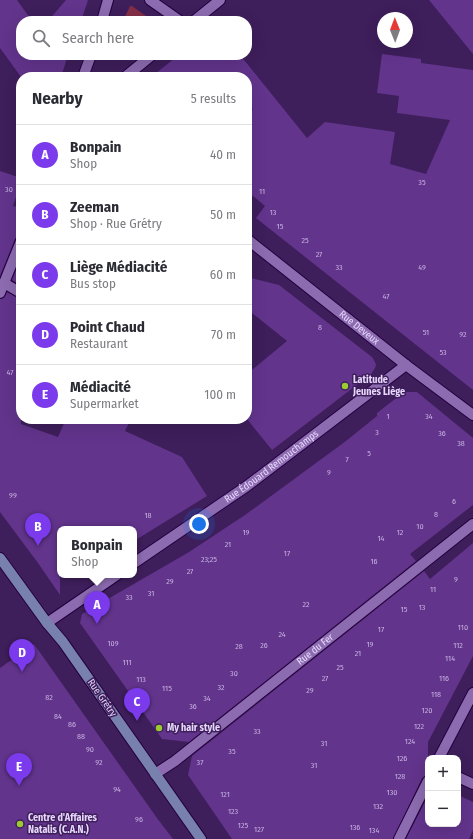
<!DOCTYPE html>
<html lang="en">
<head>
<meta charset="utf-8">
<style>
  :root { --surface:#fff; --page:#f2f2f3; --text:#2b2b33; --muted:#7c7c81; --line:#e1e1e2; --accent:#7c3aed }
  body { margin:0; font-family:"Fira Sans Condensed",sans-serif; background:var(--page); color:var(--text) }
  .controls { position:absolute; right:12px; bottom:12px; display:grid; overflow:hidden; border-radius:8px; box-shadow:0 4px 16px #0002 }
  .controls button { width:36px; height:36px; display:grid; place-items:center; padding:0; border:0; border-bottom:1px solid var(--line); background:var(--surface); color:var(--text); font:20px sans-serif }
  .compass { position:absolute; left:377px; top:12px; width:36px; height:36px; border-radius:50%; background:var(--surface); box-shadow:0 4px 16px #0002; rotate:359deg }
  .you { position:absolute; left:199px; top:524px; width:14px; height:14px; margin:-10px; border:3px solid #fff; border-radius:50%; background:#1a73e8; box-shadow:0 0 0 6px #1a73e833 }
  .badge { display:grid; place-items:center; width:26px; height:26px; border-radius:50%; background:var(--accent); color:#fff; font-size:13px; font-weight:700 }
  .pin { position:absolute; translate:-50% -33px; filter:drop-shadow(0 1px 2px #0008) }
  .pin::after { content:''; position:absolute; top:21px; width:14px; height:12px; background:inherit; clip-path:polygon(0 0,100% 0,50% 100%) }
  .popup { position:absolute; left:57px; top:526px; width:80px; height:52px; box-sizing:border-box; display:grid; place-content:center; border-radius:8px; background:var(--surface); filter:drop-shadow(0 1px 3px #0005); font-size:13px; white-space:nowrap; color:var(--muted) }
  .popup b { font-size:15px; color:var(--text) }
  .popup::after { content:''; position:absolute; left:50%; top:100%; margin-left:-8px; border:8px solid transparent; border-top-color:var(--surface) }
  .list { margin:0; padding:0; list-style:none }
  h2 { display:flex; justify-content:space-between; align-items:center; height:52px; margin:0; padding:0 16px; font-size:17px }
  h2 small { font-size:13px; font-weight:400; color:var(--muted) }
  .list li { display:grid; grid-template-columns:26px 1fr auto; gap:12px; align-items:center; box-sizing:border-box; height:60px; padding:0 16px; border-top:1px solid var(--line) }
  .list b { display:block; font-size:15px; white-space:nowrap }
  .list p { margin:0; font-size:13px; white-space:nowrap; color:var(--muted) }
  .list em { font-size:13px; font-style:normal; color:var(--muted) }
  .icon { flex:none; width:22px; height:22px; fill:none; stroke:currentColor; stroke-width:2; stroke-linecap:round; stroke-linejoin:round }
  .map { position:relative; flex:none; width:473px; height:839px; overflow:hidden }
  .search { position:absolute; background:var(--surface); box-shadow:0 4px 16px #0002; left:16px; top:16px; width:236px; height:44px; display:flex; align-items:center; gap:10px; box-sizing:border-box; padding:0 14px; border-radius:16px; color:var(--muted); font-size:15px }
  .panel { position:absolute; background:var(--surface); box-shadow:0 4px 16px #0002; left:16px; top:72px; width:236px; height:352px; border-radius:16px }
  .map>svg:first-child { display:block }
  .green { fill:#832e47 }
  .building { fill:#62348c }
  .lines { fill:none; stroke-linecap:round; stroke-linejoin:round }
  .street-casing { stroke:#25013f; stroke-width:12 }
  .secondary-casing { stroke:#25013f; stroke-width:12 }
  .street { stroke:#8c6bb0; stroke-width:10 }
  .secondary { stroke:#7881ae; stroke-width:10 }
  .poi-dot { fill:#9cca31; stroke:#3e1e5b; stroke-width:1.5 }
  .labels { text-anchor:middle; dominant-baseline:central; stroke-width:3; stroke-linejoin:round; paint-order:stroke }
  .number-label { font-size:8px; fill:#c6afe1 }
  .street-label { font-size:10px; fill:#e8d8fd; stroke:#3e1e5b }
  .poi-label { font-size:10px; font-weight:bold; fill:#e8d8fd; stroke:#3e1e5b; text-anchor:start }
</style>
</head>
<body>
<div class="map">
<svg width="473" height="839" viewBox="0 0 473 839">
  <rect width="100%" height="100%" fill="#3e1e5b"/>
  <path class="green" d="M130,6h2l21,15h-30z"/>
  <path class="building" d="M0,0h17l15,21h-11v34h47l-7,22h-40l-21,-29z
    M66,0h22l-7,21h-33z
    M429,0h44v54z
    M382,54l39,5v4l52,7v320l-217,-172 9,-12 -18,-15v-76l6,-6 -6,-8v-24h-96l28,-22h61l67,83 18,-16 70,10 -5,32 36,10 24,-54 -53,-7 2,-17 -22,-3z
    M0,171l21,7v4l-8,24 8,1v28l-4,1 -2,3 -15,37z
    M21,258v27l-9,-5z
    M247,277l32,8 93,72 3,5 1,3 -1,3 -4,6 -99,76 -25,-31v-45l40,-33 -40,-32z
    M7,292l14,7v125l37,13 8,-18h65l-6,12 57,26 25,39 -73,45v-12h-74v66l-22,-32 -38,-51v-213l4,-1z
    M404,392h13l56,46v67l-63,49 6,7 -227,181 -27,-3 -82,-116 2,-9 107,-62 56,-37 101,-74 31,-25v-3z
    M473,543v113l-45,86v33l-6,3 -29,61h-161l-44,-64 4,-19 232,-185 6,8z
    M34,644l123,174 16,21h-173v-171z
    M458,795l15,7v28l-4,9h-63l22,-43v28h30z"/>
  <g class="lines">
    <defs>
      <g id="street">
        <path d="M150,0l30,21"/>
        <path d="M102,21l6,-21"/>
        <path d="M194,21l26,-21"/>
        <path d="M83,77l8,-22"/>
        <path d="M125,77l27,-22"/>
        <path id="s1" d="M247,239l159,126 67,50"/>
        <path d="M4,283l17,10"/>
        <path d="M0,293l21,-52"/>
        <path id="s2" d="M134,563l113,-77 159,-121"/>
        <path d="M47,623l70,-48"/>
        <path d="M439,758l34,-65"/>
        <path id="s3" d="M155,774l20,-13 298,-237"/>
        <path d="M458,777l15,7"/>
        <path d="M399,839l29,-58"/>
      </g>
      <path id="secondary" d="M0,558l47,65 16,19 138,197"/>
    </defs>
    <use href="#street" class="street-casing"/>
    <use href="#secondary" class="secondary-casing"/>
    <use href="#street" class="street"/>
    <use href="#secondary" class="secondary"/>
  </g>
  <g class="poi-dot">
    <circle cx="345" cy="386" r="4"/>
    <circle cx="159" cy="728" r="4"/>
    <circle cx="20" cy="824" r="4"/>
  </g>
  <g class="labels">
    <g class="number-label">
      <text x="422" y="182">35</text>
      <text x="9" y="189">30</text>
      <text x="262" y="191">11</text>
      <text x="273" y="212">13</text>
      <text x="280" y="226">15</text>
      <text x="305" y="240">25</text>
      <text x="319" y="254">27</text>
      <text x="339" y="267">33</text>
      <text x="422" y="267">49</text>
      <text x="386" y="296">47</text>
      <text x="320" y="327">8</text>
      <text x="426" y="332">51</text>
      <text x="463" y="334">92</text>
      <text x="443" y="352">53</text>
      <text x="10" y="372">47</text>
      <text x="388" y="416">1</text>
      <text x="429" y="416">34</text>
      <text x="377" y="432">3</text>
      <text x="442" y="433">36</text>
      <text x="461" y="443">38</text>
      <text x="369" y="453">5</text>
      <text x="347" y="459">7</text>
      <text x="329" y="472">9</text>
      <text x="13" y="495">99</text>
      <text x="454" y="501">6</text>
      <text x="436" y="514">8</text>
      <text x="148" y="515">18</text>
      <text x="420" y="526">10</text>
      <text x="246" y="532">19</text>
      <text x="400" y="532">12</text>
      <text x="381" y="538">14</text>
      <text x="228" y="544">21</text>
      <text x="287" y="553">17</text>
      <text x="209" y="559">23;25</text>
      <text x="374" y="561">16</text>
      <text x="190" y="571">27</text>
      <text x="456" y="579">9</text>
      <text x="170" y="581">29</text>
      <text x="433" y="589">11</text>
      <text x="151" y="593">31</text>
      <text x="129" y="597">33</text>
      <text x="306" y="604">22</text>
      <text x="422" y="607">13</text>
      <text x="404" y="609">15</text>
      <text x="463" y="627">110</text>
      <text x="381" y="629">17</text>
      <text x="282" y="634">24</text>
      <text x="113" y="643">109</text>
      <text x="370" y="644">19</text>
      <text x="264" y="645">26</text>
      <text x="458" y="645">112</text>
      <text x="239" y="646">28</text>
      <text x="358" y="653">21</text>
      <text x="450" y="658">114</text>
      <text x="127" y="662">111</text>
      <text x="340" y="667">25</text>
      <text x="234" y="673">30</text>
      <text x="325" y="678">27</text>
      <text x="444" y="678">116</text>
      <text x="141" y="679">113</text>
      <text x="221" y="687">32</text>
      <text x="167" y="688">115</text>
      <text x="310" y="690">29</text>
      <text x="436" y="694">118</text>
      <text x="49" y="697">82</text>
      <text x="207" y="698">34</text>
      <text x="193" y="706">36</text>
      <text x="427" y="710">120</text>
      <text x="58" y="716">84</text>
      <text x="72" y="724">86</text>
      <text x="419" y="726">122</text>
      <text x="257" y="731">33</text>
      <text x="81" y="736">88</text>
      <text x="410" y="741">124</text>
      <text x="324" y="743">31</text>
      <text x="90" y="749">90</text>
      <text x="232" y="751">35</text>
      <text x="402" y="758">126</text>
      <text x="99" y="762">92</text>
      <text x="200" y="762">37</text>
      <text x="314" y="765">31</text>
      <text x="400" y="776">128</text>
      <text x="117" y="789">94</text>
      <text x="392" y="792">130</text>
      <text x="225" y="794">121</text>
      <text x="378" y="806">132</text>
      <text x="233" y="811">123</text>
      <text x="139" y="819">96</text>
      <text x="243" y="825">125</text>
      <text x="355" y="827">136</text>
      <text x="259" y="829">127</text>
      <text x="374" y="830">134</text>
    </g>
    <g class="street-label">
      <text stroke="none"><textPath href="#s1" startOffset="143">Rue Deveux</textPath></text>
      <text stroke="none"><textPath href="#s2" startOffset="168">Rue Édouard Remouchamps</textPath></text>
      <text stroke="none"><textPath href="#s3" startOffset="203">Rue du Fer</textPath></text>
      <text transform="translate(102 698) rotate(55)">Rue Grétry</text>
    </g>
    <g class="poi-label">
      <text x="353" y="380">Latitude<tspan x="353" dy="12">Jeunes Liège</tspan></text>
      <text x="167" y="728">My hair style</text>
      <text x="28" y="818">Centre d'Affaires<tspan x="28" dy="12">Natalis (C.A.N.)</tspan></text>
    </g>
  </g>
</svg>
<div class="controls">
<button>+</button>
<button>−</button>
</div>
<svg class="compass" viewBox="-18 -18 36 36"><path d="M0-13l5 13h-10z" fill="#e53935"/><path d="M0 13l5-13h-10z" fill="#7c7c81"/></svg>
<div class="you"></div>
<div class="pin badge" style="left:97px;top:624px">A</div>
<div class="popup"><b>Bonpain</b>Shop</div>
<div class="pin badge" style="left:38px;top:546px">B</div>
<div class="pin badge" style="left:137px;top:721px">C</div>
<div class="pin badge" style="left:22px;top:672px">D</div>
<div class="pin badge" style="left:19px;top:786px">E</div>
<div class="search"><svg class="icon" aria-label="search" viewBox="0 0 24 24"><circle cx="10" cy="10" r="6"/><path d="M15 15l6 6"/></svg>Search here</div>
<section class="panel">
<h2>Nearby<small>5 results</small></h2>
<ul class="list">
<li><span class="badge">A</span><div><b>Bonpain</b><p>Shop</p></div><em>40 m</em></li>
<li><span class="badge">B</span><div><b>Zeeman</b><p>Shop · Rue Grétry</p></div><em>50 m</em></li>
<li><span class="badge">C</span><div><b>Liège Médiacité</b><p>Bus stop</p></div><em>60 m</em></li>
<li><span class="badge">D</span><div><b>Point Chaud</b><p>Restaurant</p></div><em>70 m</em></li>
<li><span class="badge">E</span><div><b>Médiacité</b><p>Supermarket</p></div><em>100 m</em></li>
</ul>
</section>
</div>
</body>
</html>
